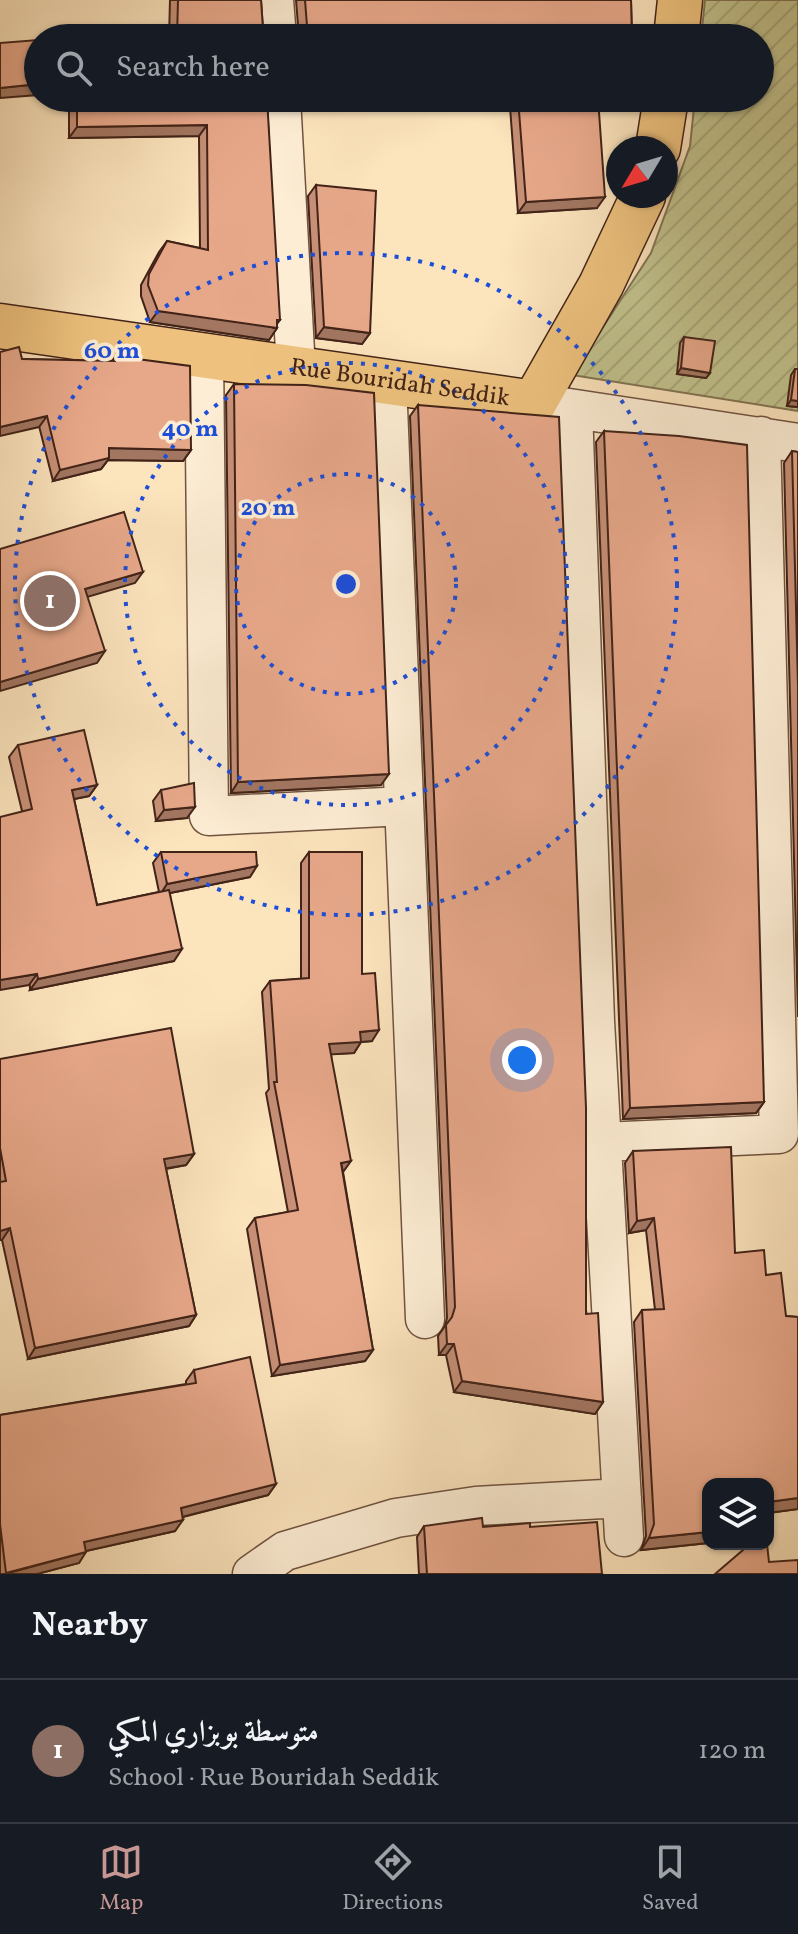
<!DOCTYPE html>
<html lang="en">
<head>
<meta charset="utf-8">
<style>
  :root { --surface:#171b24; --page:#20242c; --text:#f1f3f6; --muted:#9ea1a6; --line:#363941; --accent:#c59692 }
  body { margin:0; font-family:Vollkorn,Amiri,serif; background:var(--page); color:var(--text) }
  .controls { position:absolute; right:24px; bottom:24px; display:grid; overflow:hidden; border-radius:16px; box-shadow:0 2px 6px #0004 }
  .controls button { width:72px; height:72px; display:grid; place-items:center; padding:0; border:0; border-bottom:2px solid var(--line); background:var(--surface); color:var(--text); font:40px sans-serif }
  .compass { position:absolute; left:606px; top:136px; width:72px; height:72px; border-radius:50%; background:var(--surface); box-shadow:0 2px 6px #0004; rotate:232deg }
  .you { position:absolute; left:522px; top:1060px; width:28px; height:28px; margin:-20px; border:6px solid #fff; border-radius:50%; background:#1a73e8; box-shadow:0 0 0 12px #1a73e833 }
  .badge { display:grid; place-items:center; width:52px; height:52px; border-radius:50%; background:var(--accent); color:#fff; font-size:26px; font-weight:700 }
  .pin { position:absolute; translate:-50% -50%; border:4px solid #fff; box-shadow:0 2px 8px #0006 }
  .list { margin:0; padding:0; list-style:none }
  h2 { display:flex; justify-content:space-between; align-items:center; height:104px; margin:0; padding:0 32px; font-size:34px }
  h2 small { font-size:26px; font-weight:400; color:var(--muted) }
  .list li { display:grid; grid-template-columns:52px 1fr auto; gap:24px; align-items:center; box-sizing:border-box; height:144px; padding:0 32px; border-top:2px solid var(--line) }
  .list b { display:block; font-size:30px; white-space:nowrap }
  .list p { margin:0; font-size:26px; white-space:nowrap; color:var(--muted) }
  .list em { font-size:26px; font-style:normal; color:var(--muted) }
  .icon { flex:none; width:44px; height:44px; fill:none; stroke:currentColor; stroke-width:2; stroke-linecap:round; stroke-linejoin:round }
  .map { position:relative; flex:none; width:798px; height:1574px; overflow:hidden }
  .search { position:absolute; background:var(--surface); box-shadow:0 2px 6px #0004; left:24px; right:24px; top:24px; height:88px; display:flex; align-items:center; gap:20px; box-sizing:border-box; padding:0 28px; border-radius:44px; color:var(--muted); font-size:30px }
  .sheet { height:248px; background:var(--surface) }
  nav { display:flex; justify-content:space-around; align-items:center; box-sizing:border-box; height:112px; border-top:2px solid var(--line); background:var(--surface); font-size:22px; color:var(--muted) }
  nav a { display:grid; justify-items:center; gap:4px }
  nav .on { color:var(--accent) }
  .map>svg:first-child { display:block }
  .garden { fill:url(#garden-furrows); stroke:#827353; stroke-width:2 }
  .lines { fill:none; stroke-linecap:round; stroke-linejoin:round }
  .minor-casing { stroke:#705341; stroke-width:41 }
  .major-casing { stroke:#422318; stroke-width:47 }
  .minor { stroke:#fdedd4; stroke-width:38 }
  .major { stroke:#eec27e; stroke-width:44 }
  .wall { fill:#c79077; stroke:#422318; stroke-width:2 }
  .shaded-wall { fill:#a27661; stroke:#422318; stroke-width:2 }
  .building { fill:#e7a88a; stroke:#422318; stroke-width:2 }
  .ring { fill:none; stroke:#1d4ed8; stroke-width:4; stroke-dasharray:4 8 }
  .labels { text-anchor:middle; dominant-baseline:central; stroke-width:7; stroke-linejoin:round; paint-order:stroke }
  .street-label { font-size:24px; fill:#422318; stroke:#fdedd4 }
  .centre { fill:#1d4ed8; stroke:#fdedd4; stroke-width:4 }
  .ring-label { font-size:24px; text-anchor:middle; font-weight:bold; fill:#1d4ed8; stroke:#fdedd4; stroke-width:7; stroke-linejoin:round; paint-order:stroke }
</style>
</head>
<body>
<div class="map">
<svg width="798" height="1574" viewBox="0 0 798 1574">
  <defs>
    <pattern id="garden-furrows" width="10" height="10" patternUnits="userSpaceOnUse" patternTransform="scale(2)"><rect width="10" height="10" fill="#c2c38e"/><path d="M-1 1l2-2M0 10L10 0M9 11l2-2" fill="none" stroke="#a8a77a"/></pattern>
  </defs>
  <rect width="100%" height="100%" fill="#fce4bd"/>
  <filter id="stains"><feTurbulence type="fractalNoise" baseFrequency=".0025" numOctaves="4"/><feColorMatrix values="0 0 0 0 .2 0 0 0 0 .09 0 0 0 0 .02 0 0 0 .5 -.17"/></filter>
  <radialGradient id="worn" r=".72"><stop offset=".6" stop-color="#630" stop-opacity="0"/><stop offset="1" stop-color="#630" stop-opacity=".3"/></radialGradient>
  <path class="garden" d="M705,0h93v411l-226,-36 79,-122 39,-107 5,-48h65v-60h-59z"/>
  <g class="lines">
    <defs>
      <path id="minor" d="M274,0l3,38
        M281,98l15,271
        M204,355l5,461 195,-10
        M387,382l38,937
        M549,405l249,38
        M573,409l22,612 29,516
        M602,1142l177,-8 -18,-698
        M252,1574l33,-23 111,-33 80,-12 146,-8"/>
      <g id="major">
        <path d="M676,38l4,-38"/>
        <path d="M658,148l8,-50"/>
        <path id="s1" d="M0,326l534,77 67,-118 42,-89"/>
      </g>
    </defs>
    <use href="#minor" class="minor-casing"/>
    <use href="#major" class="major-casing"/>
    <use href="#minor" class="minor"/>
    <use href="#major" class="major"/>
  </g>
  <path class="wall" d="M170,0h91l2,29 3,9h-97z
    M296,0h335l1,38h-333z
    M69,98h198l10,225v5l-8,12 -119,-18 -9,-26v-11l18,-33 8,-11 33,7 -1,-112 -130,2z
    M480,98h151l-6,8h-26l-2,102 -79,5 -8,-106h-30z
    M316,185l54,148 -8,11 -46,-6 -8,-142z
    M684,337l26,36 -4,5 -29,-4 3,-31z
    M115,357l76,93 -8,11 -75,-1 -7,9 -48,12 -31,-122 90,2z
    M795,369h3v38l-11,-1 4,-31z
    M234,384l147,401 -150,8 -5,-398z
    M418,405l185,997 -8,12 -141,-22 -8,-37h-7l-1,-19 7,-10 2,-8 -37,-902z
    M604,431l160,671 -8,11 -133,6 -27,-677z
    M792,451l6,1v565l-14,-554z
    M18,745l79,40 -8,11 -15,3 23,106 62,-13 -6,-29 8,-11 89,25 -80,16 4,68 -144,29 -8,-179 -13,-54z
    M161,790l26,28 -31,3 -3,-20z
    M309,852l53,122 10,67 -11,1 -7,11 -23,1 12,118 30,178 -8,11 -93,15 -25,-147 8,-11 33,-6 -22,-119 3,-4 -7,-97 8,-11 31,-2v-116z
    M0,1059l194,95 -8,11 -20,4 30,146 -7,11 -161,33 -26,-119h-2z
    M633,1151l102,102 31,22 20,41 12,1v192l-30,4 -60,-29v59l-67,7 5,-14 -12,-214 8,-12h13l-9,-80 -17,3 -4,-70z
    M194,1370l82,114 -8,11 -85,22 -8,14 -89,20 -7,12 -42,11h-37v-159l186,-31v-3z
    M424,1526l106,1 72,47h-183l-2,-37z"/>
  <path class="shaded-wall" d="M38,84v11l-38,3v-10z
    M487,98h30l-7,9h-30z
    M596,98h35l-6,8h-35z
    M207,125l-8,11 -130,2 8,-11z
    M605,197l-8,11 -79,5 8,-11z
    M158,311l119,9h3l-6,8h3l-8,12 -119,-18z
    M324,327l46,6 -8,11 -46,-6z
    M681,368l29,5 -4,5 -29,-4z
    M791,400l7,1v6l-11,-1z
    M47,416l-8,11 -39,9v-9z
    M109,448l82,2 -8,11 -75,-1 -7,9 -48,12 7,-11z
    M143,572l-8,11 -58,17 8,-11z
    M105,651l-8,12 -97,28v-9z
    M389,774l-8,11 -150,8 7,-11z
    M97,785l-8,11 -25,5 8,-11z
    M195,807l-8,11 -31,3 8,-11z
    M257,866l-7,11 -90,18 7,-11z
    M182,949l-8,12 -144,29 8,-11z
    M37,974l-8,11 -29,5v-10z
    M379,1030l-7,11 -11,1 -7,11 -32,2 7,-11 31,-12z
    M764,1102l-8,11 -133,6 7,-11z
    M194,1154l-8,11 -30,5 8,-11z
    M351,1161l-8,11 -2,-9z
    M654,1218l-8,12 -17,3 8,-12z
    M10,1228l-8,12h-2v-9z
    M196,1315l-7,11 -161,33 7,-11z
    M447,1344h7l-8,11h-7z
    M373,1350l-8,11 -93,15 8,-11z
    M462,1381l141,21 -8,12 -141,-22z
    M276,1484l-8,11 -94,24 7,-11z
    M798,1498v11l-30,4v-11z
    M183,1520l-8,11 -98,22 7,-11z
    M708,1532v11l-67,7 8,-12z
    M86,1552l-7,11 -42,11h-32z"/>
  <path class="building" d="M178,0h83l2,29 3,9h-89z
    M305,0h326l1,38h-329l4,-12z
    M38,40v44l-38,4v-45z
    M77,98h190l13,222h-3v8l-119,-17 -10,-26 1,-11 18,-33 41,9 -1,-125 -130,2z
    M518,98h80l7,99 -79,5z
    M316,185l60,6 -6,142 -46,-6z
    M684,337l31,4 -5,32 -29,-5z
    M19,347l3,12 93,2v-4h7l68,9 1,84 -82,-2v10l-49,12 -13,-54 -47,11v-75z
    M795,369h3v32l-7,-1z
    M234,384l72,1 68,8 15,381 -151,8z
    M418,405l141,12 27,691v206l12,-1 5,89 -141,-21 -8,-37h-7l-1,-19 6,-8 3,-10z
    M604,431l75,5 68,9 17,657 -134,6z
    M792,451l6,1v234z
    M124,512l19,60 -58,17 20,62 -105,31v-133z
    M84,730l13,55 -25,5 25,115 72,-15 13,59 -144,30 -1,-5 -37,6v-163l32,-8 -14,-64z
    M194,783l1,24 -31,3 -3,-20z
    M161,852h95l1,14 -90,18z
    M309,852h53v122l13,-1 4,57 -19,2 1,10 -32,2 22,117 -10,2 32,187 -93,15 -25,-147 43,-8 -24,-128h3l-7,-101 39,-3z
    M171,1028l23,126 -30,5 32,156 -161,33 -25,-120 -10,3v-49l6,-1 -6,-33v-89z
    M731,1147l4,106 29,-3 2,25 15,-2 5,43 12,1v181l-30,4v-18h-60v48l-59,6 5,-14 -12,-214 22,-1 -10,-91 -17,3 -4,-70z
    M250,1357l26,127 -95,24 2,12 -99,22 2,10 -80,21 -6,-49v-109l196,-32 -2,-13z
    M482,1518l1,9 47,-4v4l67,-5 5,52h-175l-3,-48z
    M750,1544h17l2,18 29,-2v14h-83z"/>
  <g class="ring">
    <circle cx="346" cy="584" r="110"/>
    <circle cx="346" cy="584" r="221"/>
    <circle cx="346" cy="584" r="331"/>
  </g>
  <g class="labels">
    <g class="street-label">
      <text stroke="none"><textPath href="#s1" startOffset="404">Rue Bouridah Seddik</textPath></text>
    </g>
  </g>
  <circle cx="346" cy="584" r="12" class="centre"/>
  <g class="ring-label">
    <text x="112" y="358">60 m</text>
    <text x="190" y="436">40 m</text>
    <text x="268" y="515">20 m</text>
  </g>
  <rect width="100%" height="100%" filter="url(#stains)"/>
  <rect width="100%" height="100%" fill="url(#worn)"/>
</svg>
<div class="controls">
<button><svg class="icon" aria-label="layers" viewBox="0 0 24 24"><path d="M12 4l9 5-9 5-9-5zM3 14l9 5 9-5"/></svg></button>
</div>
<svg class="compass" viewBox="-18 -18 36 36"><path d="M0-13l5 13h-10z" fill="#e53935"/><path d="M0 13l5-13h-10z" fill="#9ea1a6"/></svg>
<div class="you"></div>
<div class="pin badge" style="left:50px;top:601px;background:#8d6e63">1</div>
<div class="search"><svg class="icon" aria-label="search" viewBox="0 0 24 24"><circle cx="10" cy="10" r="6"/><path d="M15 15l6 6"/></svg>Search here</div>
</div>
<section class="sheet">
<h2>Nearby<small></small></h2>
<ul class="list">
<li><span class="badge" style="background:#8d6e63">1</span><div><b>متوسطة بوبزاري المكي</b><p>School · Rue Bouridah Seddik</p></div><em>120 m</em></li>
</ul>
</section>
<nav>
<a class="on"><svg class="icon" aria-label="map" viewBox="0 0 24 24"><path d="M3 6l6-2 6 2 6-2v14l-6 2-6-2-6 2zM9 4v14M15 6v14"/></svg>Map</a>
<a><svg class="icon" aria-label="directions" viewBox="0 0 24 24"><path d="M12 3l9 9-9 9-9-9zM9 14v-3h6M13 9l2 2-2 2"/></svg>Directions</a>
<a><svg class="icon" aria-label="saved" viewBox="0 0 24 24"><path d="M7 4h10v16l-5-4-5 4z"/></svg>Saved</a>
</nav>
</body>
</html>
